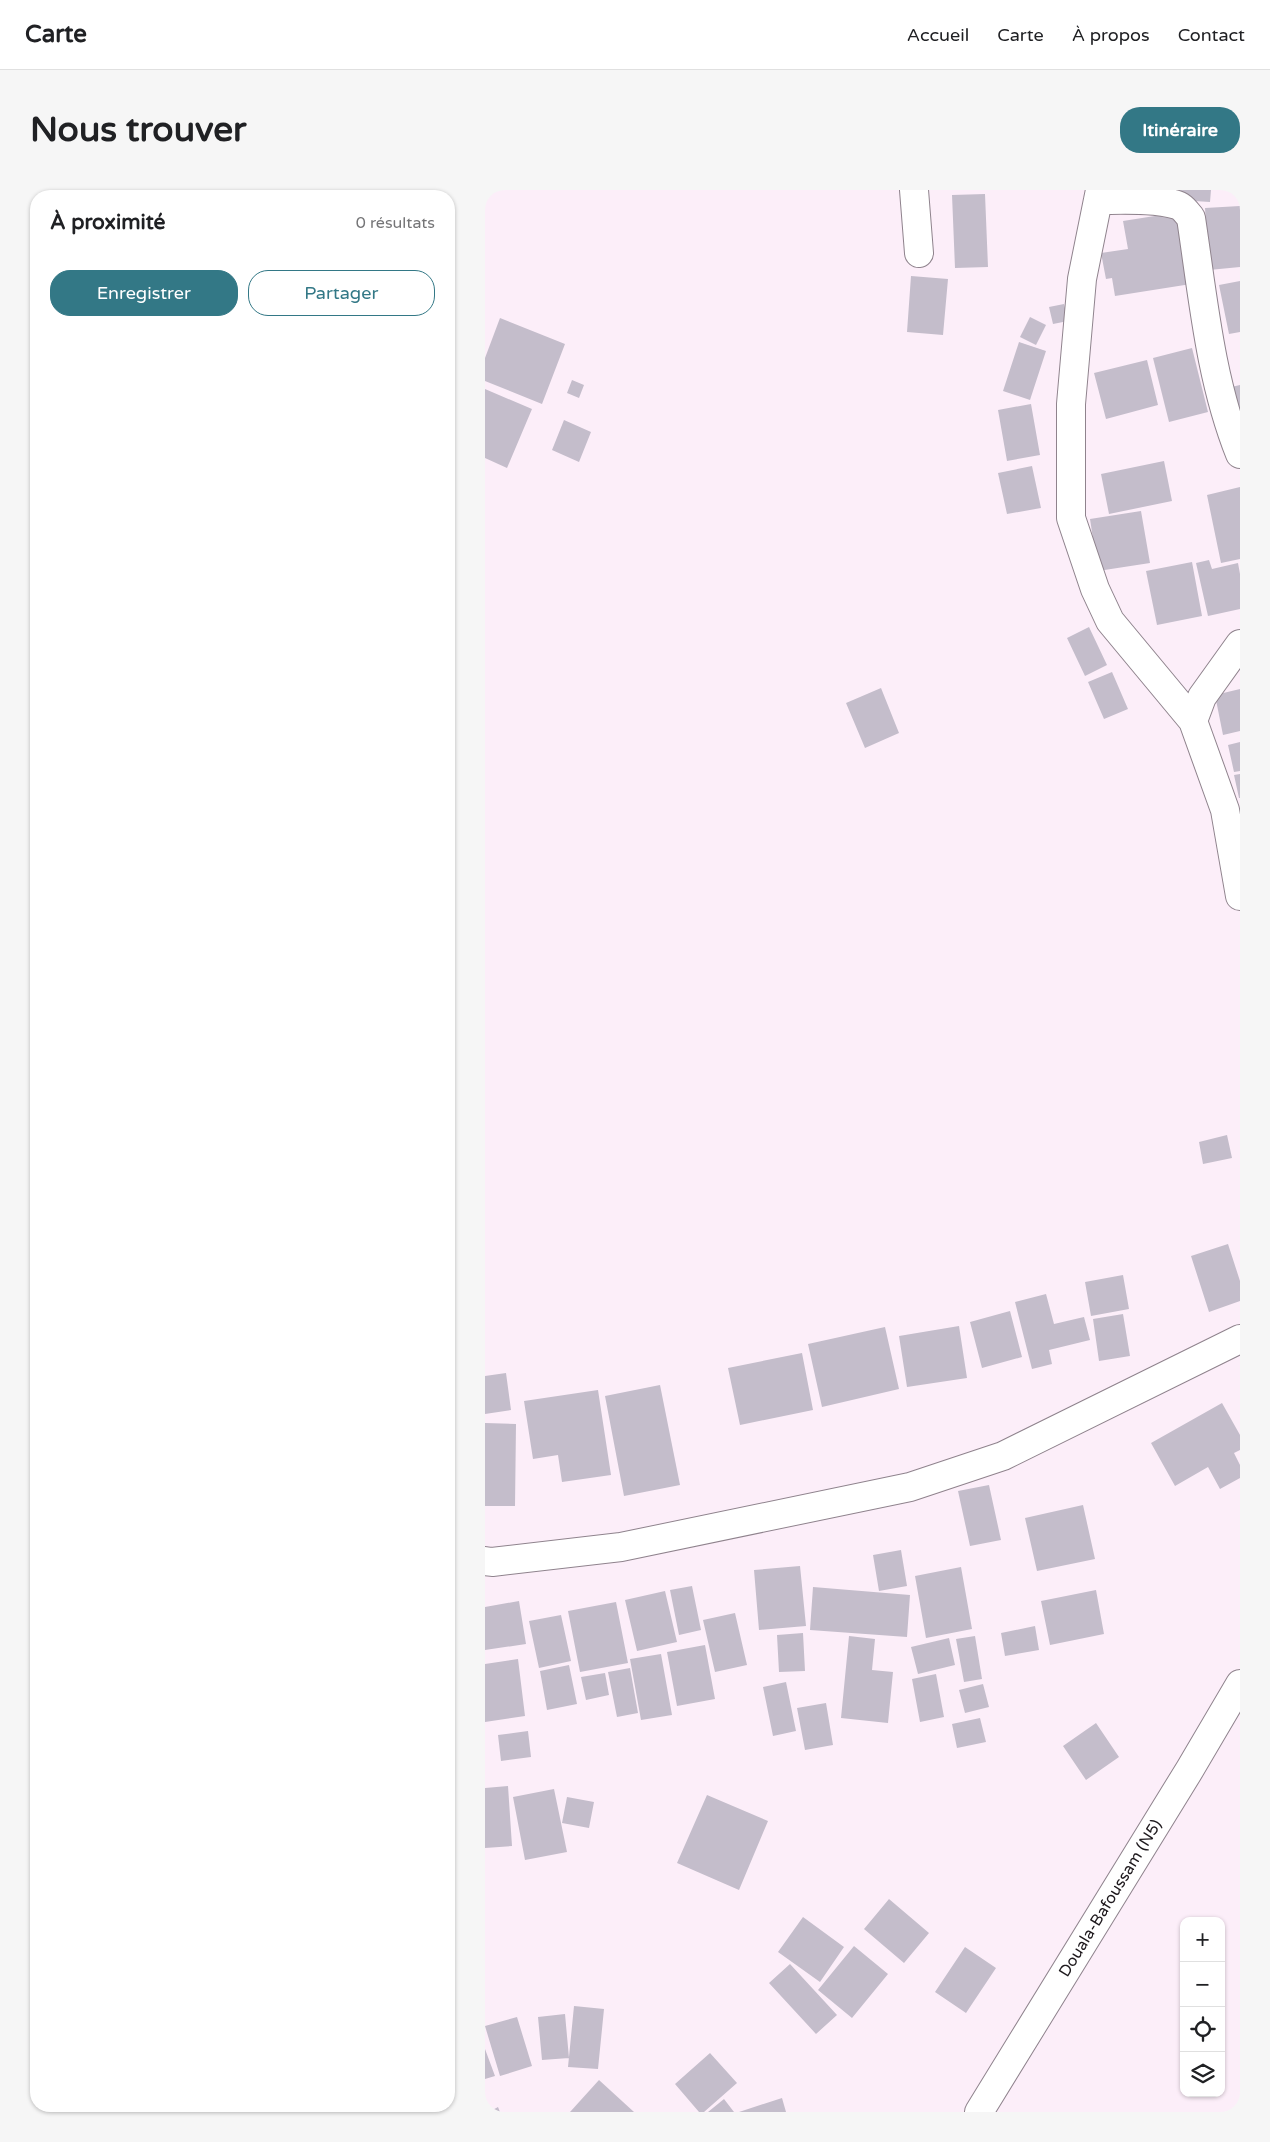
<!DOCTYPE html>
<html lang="fr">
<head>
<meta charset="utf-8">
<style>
  :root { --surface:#fff; --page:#f6f6f6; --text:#202124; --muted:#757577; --line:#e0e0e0; --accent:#337886 }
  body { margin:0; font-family:"Varela Round",sans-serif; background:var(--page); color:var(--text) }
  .controls { position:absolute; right:15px; bottom:15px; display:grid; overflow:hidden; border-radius:10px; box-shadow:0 1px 4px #0004 }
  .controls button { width:45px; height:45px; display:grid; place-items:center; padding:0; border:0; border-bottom:1px solid var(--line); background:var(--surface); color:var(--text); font:25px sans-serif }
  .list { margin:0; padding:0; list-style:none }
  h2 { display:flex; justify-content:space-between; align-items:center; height:65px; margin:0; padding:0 20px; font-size:21px }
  h2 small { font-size:16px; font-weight:400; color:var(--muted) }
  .actions { display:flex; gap:10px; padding:15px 20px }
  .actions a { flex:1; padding:11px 0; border:1px solid var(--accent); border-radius:20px; text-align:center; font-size:18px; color:var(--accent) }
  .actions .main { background:var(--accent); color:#fff }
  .icon { flex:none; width:28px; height:28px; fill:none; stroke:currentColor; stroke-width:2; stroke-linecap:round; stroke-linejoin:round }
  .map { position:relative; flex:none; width:755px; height:1922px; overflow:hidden; border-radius:20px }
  header { display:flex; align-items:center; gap:30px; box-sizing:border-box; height:70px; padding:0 25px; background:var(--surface); border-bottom:1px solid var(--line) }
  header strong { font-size:24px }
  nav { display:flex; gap:28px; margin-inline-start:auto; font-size:18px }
  .intro { display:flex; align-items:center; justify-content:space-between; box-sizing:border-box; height:120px; padding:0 30px }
  h1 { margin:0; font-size:35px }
  .button { padding:12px 22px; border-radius:20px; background:var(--accent); color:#fff; font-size:18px; font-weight:700 }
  main { display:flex; gap:30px; padding:0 30px }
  aside { flex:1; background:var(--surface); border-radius:20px; box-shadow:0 1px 4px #0004 }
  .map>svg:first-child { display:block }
  .building { fill:#c4bdcb }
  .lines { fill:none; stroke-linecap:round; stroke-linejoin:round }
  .street-casing { stroke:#8f838d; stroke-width:30 }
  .secondary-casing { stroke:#8f838d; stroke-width:30 }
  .highway-casing { stroke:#8f838d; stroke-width:30 }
  .street { stroke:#fff; stroke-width:28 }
  .secondary { stroke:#fff; stroke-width:28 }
  .highway { stroke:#fff; stroke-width:28 }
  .labels { text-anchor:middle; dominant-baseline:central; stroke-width:4; stroke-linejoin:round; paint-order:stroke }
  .street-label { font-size:16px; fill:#1e191d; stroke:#fff }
</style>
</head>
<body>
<header>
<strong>Carte</strong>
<nav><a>Accueil</a><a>Carte</a><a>À propos</a><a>Contact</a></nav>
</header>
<div class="intro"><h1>Nous trouver</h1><a class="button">Itinéraire</a></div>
<main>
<aside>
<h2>À proximité<small>0 résultats</small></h2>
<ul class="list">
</ul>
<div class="actions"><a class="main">Enregistrer</a><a>Partager</a></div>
</aside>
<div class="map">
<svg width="755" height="1922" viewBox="0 0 755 1922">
  <rect width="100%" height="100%" fill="#fceef9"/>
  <path class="building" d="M695,0h31l-1,12 -31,-2z
    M500,4l3,73 -33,1 -3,-73z
    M755,16v61l-31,3 -4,-62z
    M695,22l11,72 -76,12 -3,-18 -6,1 -5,-26 27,-4 -5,-28z
    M426,86l37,3 -5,56 -36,-3z
    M755,91v51l-11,2 -10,-49z
    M579,114l4,17 -15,3 -4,-17z
    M545,127l16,8 -10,20 -16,-8z
    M15,128l65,26 -23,60 -57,-23v-23z
    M534,152l27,9 -16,49 -27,-9z
    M707,158l16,64 -39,10 -16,-64z
    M662,170l11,45 -52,14 -12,-46z
    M87,190l12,5 -5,13 -12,-5z
    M755,195v53l-13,-50z
    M0,199l47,20 -25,59 -22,-10z
    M546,214l9,51 -33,6 -9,-51z
    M79,230l27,12 -12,30 -27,-12z
    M679,271l8,40 -63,13 -8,-40z
    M547,276l9,42 -34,6 -9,-41z
    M755,297v72l-19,4 -14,-68z
    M656,321l9,52 -52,8 -8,-52z
    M724,370l3,9 26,-6 2,11v35l-32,7 -12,-53z
    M707,372l10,54 -45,9 -11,-54z
    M604,437l18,38 -22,11 -18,-38z
    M627,482l16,37 -24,10 -16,-37z
    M396,498l18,45 -34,15 -19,-45z
    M755,499v42l-17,4 -8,-40z
    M755,552v29l-6,1 -6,-27z
    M755,584v24h-1l-5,-23z
    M742,945l5,23 -29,6 -4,-22z
    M743,1054l12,37v20l-31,11 -18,-56z
    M638,1085l6,34 -38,7 -6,-34z
    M561,1104l8,30 30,-7 6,23 -41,10 3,14 -20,5 -17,-67z
    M525,1121l12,46 -40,11 -12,-46z
    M638,1124l7,42 -31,5 -6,-42z
    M474,1136l8,52 -60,9 -8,-51z
    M400,1137l14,62 -77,18 -14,-63z
    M317,1163l11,57 -73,15 -12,-57z
    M21,1183l5,37 -26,4v-38z
    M175,1195l20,100 -56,11 -19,-100z
    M113,1200l13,85 -49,7 -4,-27 -25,4 -9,-58z
    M737,1213l18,32v15l-6,3 6,12v13l-20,11 -12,-22 -33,19 -24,-43z
    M0,1233l31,1 -1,82h-30z
    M504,1295l12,55 -31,6 -12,-55z
    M598,1315l12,54 -58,12 -12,-53z
    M416,1360l6,36 -28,5 -6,-36z
    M315,1376l6,60 -47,4 -5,-60z
    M476,1377l11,62 -46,9 -11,-62z
    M207,1396l9,44 -22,5 -9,-45z
    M328,1397l97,8 -3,42 -97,-7z
    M611,1400l8,44 -54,11 -9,-44z
    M180,1401l12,51 -40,9 -12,-51z
    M34,1411l7,43 -41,6v-43z
    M131,1412l12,61 -48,9 -12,-61z
    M250,1423l12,52 -32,7 -12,-52z
    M76,1425l10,46 -32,7 -10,-47z
    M550,1436l4,24 -34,6 -4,-23z
    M318,1443l2,38 -26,1 -2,-37z
    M364,1446l26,3 -3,31 21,2 -5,51 -47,-5z
    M490,1446l7,43 -18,3 -8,-43z
    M464,1448l6,27 -37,9 -7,-27z
    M220,1455l10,54 -38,7 -10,-54z
    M176,1464l11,61 -31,5 -11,-61z
    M33,1469l7,57 -40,6v-58z
    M84,1475l8,39 -30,6 -7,-39z
    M145,1478l8,45 -21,4 -9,-45z
    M120,1483l4,22 -23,5 -5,-23z
    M451,1484l8,43 -24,5 -8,-43z
    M301,1492l10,49 -23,5 -10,-49z
    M498,1494l6,23 -24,6 -6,-23z
    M341,1513l7,42 -28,5 -8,-42z
    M495,1528l6,24 -29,6 -5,-24z
    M611,1533l23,34 -33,23 -23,-34z
    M43,1541l3,26 -30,4 -3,-26z
    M23,1596l4,60 -27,2v-60z
    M69,1599l13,63 -42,8 -12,-63z
    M222,1605l61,26 -29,69 -62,-27z
    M82,1607l27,5 -5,26 -27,-5z
    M404,1709l40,34 -25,30 -40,-34z
    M318,1727l41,30 -24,35 -42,-30z
    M369,1756l34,28 -36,44 -34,-28z
    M480,1757l31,21 -30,45 -31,-21z
    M305,1774l47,51 -21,19 -47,-51z
    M89,1816l30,3 -6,60 -30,-2z
    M80,1824l4,44 -27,2 -4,-43z
    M32,1827l15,49 -32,10 -15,-50z
    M0,1859l10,27 -10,3z
    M225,1863l27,30 -33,29h-5l-24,-28z
    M114,1890l35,32h-64z
    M297,1908l4,14h-47z
    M239,1909l10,13h-26z
    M13,1917l2,5h-11z"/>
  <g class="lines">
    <defs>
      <path id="street" d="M429,0l5,63
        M615,0l-18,89 -11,125v114l24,71 15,32 83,100 32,89 15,86
        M613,10c22,0 58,-2 79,5 6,2 10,8 14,13 12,79 19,161 49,236
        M708,531l9,-24 38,-53"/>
      <path id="secondary" d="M0,1371l7,1 129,-15 289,-60 93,-31 237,-117"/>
      <g id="highway">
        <path id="s1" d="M494,1922l211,-343 50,-85"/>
      </g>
    </defs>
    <use href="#street" class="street-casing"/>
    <use href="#secondary" class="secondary-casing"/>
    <use href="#highway" class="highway-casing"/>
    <use href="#street" class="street"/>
    <use href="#secondary" class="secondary"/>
    <use href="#highway" class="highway"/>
  </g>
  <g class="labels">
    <g class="street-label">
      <text stroke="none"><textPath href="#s1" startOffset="251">Douala-Bafoussam (N5)</textPath></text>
    </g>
  </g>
</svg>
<div class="controls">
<button>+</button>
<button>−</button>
<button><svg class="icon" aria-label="locate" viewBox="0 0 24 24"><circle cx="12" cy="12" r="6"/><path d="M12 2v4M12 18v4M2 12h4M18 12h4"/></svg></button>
<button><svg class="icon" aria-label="layers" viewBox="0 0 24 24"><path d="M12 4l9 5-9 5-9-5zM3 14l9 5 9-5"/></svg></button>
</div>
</div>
</main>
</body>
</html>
